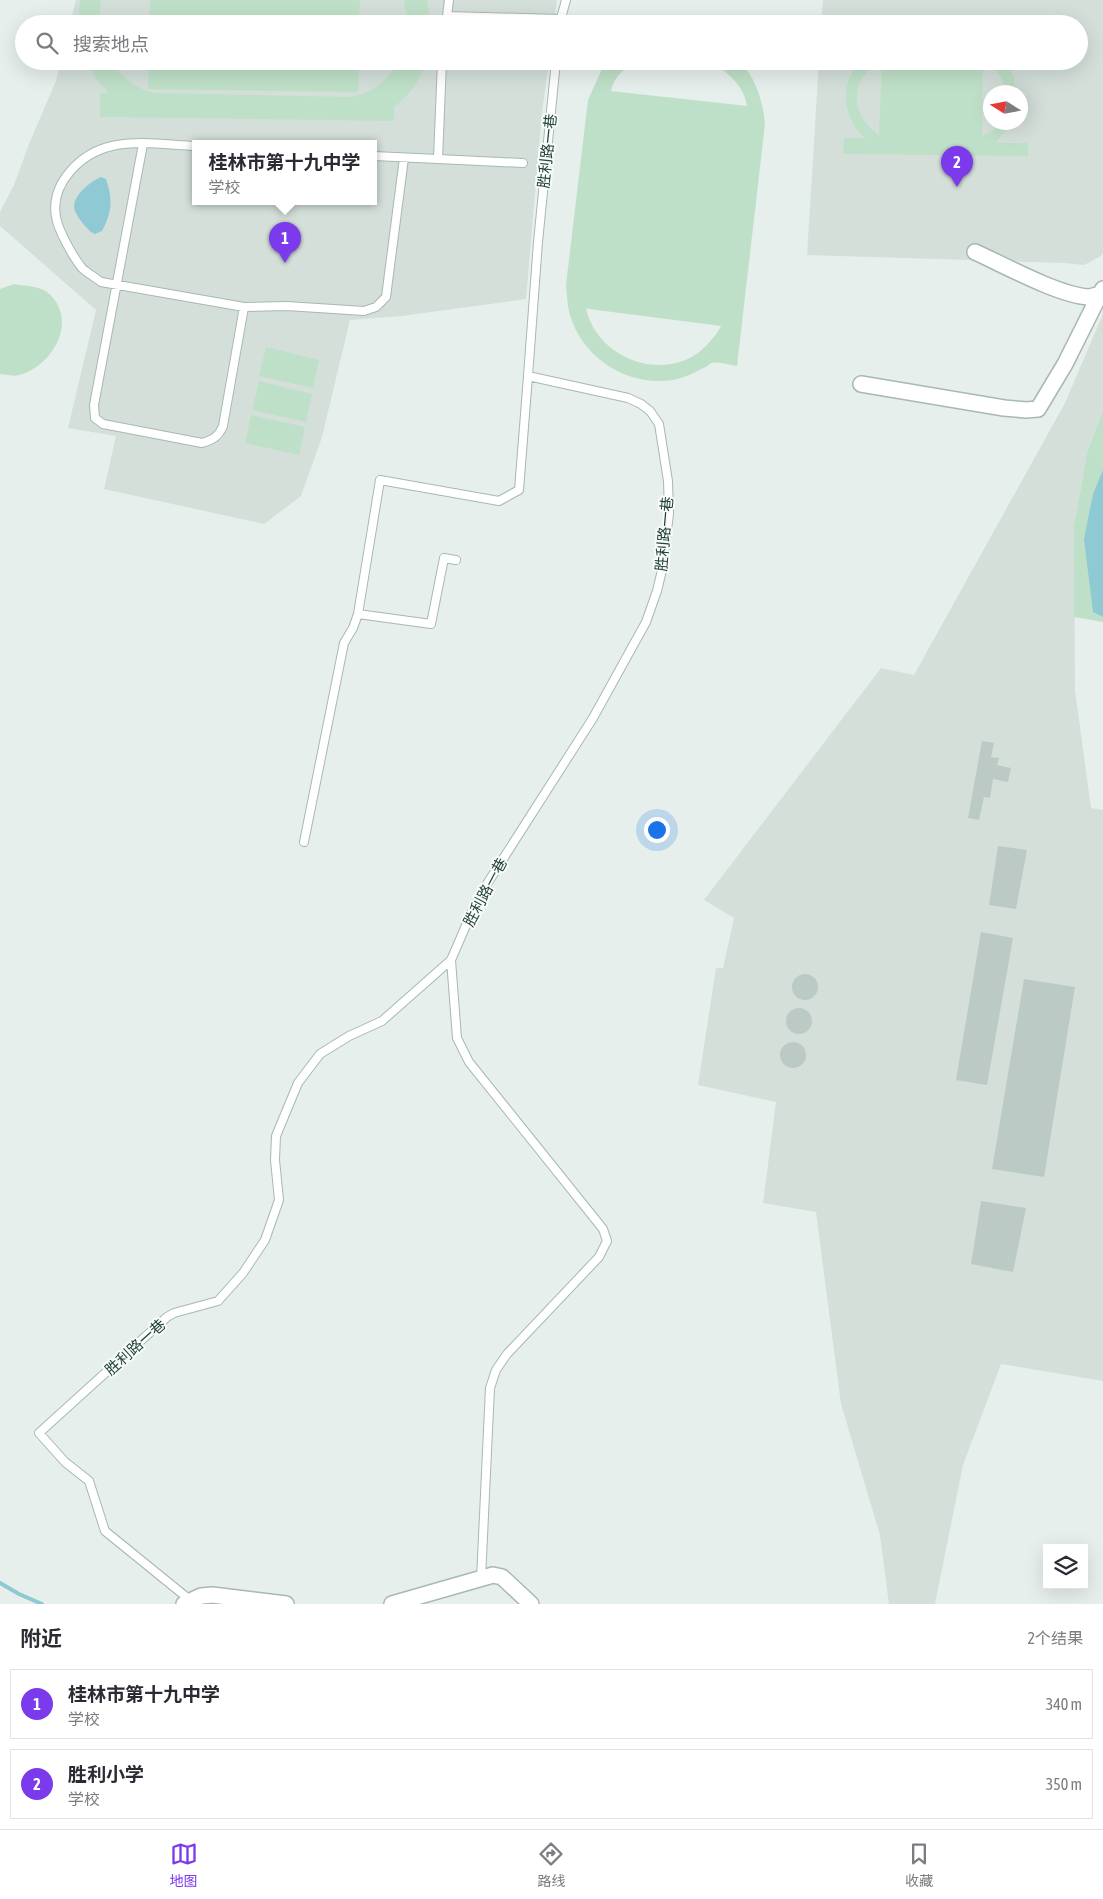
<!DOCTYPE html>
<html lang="zh">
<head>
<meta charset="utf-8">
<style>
  :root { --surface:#fff; --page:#f2f2f3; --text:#2b2b33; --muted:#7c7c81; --line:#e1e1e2; --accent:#7c3aed }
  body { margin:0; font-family:"Asap Condensed","Noto Sans SC",sans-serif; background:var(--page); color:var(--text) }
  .controls { position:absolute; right:15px; bottom:15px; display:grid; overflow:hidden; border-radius:0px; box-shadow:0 5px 20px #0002 }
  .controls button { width:45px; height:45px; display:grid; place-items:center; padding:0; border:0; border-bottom:1px solid var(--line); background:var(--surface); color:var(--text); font:25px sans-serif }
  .compass { position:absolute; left:983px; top:85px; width:45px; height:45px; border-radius:50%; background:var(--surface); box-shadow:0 5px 20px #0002; rotate:281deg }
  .you { position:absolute; left:656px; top:829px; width:18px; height:18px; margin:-12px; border:4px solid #fff; border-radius:50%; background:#1a73e8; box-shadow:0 0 0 8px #1a73e833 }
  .badge { display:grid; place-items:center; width:32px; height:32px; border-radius:50%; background:var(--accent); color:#fff; font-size:16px; font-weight:700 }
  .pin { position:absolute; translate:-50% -41px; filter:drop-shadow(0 1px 2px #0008) }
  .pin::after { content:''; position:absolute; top:26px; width:18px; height:15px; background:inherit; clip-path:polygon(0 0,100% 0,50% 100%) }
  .popup { position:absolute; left:192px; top:140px; width:185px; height:65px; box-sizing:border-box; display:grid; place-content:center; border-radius:0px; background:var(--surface); filter:drop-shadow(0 1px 4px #0005); font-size:16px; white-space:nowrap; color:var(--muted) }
  .popup b { font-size:19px; color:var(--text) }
  .popup::after { content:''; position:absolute; left:50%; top:100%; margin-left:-10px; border:10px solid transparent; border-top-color:var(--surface) }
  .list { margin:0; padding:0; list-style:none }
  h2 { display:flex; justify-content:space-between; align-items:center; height:65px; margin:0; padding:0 20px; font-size:21px }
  h2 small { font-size:16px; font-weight:400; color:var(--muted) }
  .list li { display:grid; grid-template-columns:32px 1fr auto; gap:15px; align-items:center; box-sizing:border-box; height:70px; margin:0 10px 10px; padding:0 10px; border:1px solid var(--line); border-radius:0px }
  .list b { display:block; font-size:19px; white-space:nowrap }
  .list p { margin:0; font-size:16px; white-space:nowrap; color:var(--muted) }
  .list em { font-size:16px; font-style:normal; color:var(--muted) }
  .icon { flex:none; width:28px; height:28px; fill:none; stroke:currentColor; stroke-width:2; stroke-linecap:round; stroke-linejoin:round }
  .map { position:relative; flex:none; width:1103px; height:1604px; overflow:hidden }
  .search { position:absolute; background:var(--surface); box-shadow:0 5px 20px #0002; left:15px; right:15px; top:15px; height:55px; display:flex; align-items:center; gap:12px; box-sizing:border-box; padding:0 18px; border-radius:28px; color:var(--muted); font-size:19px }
  .sheet { height:225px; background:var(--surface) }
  nav { display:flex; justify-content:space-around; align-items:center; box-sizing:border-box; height:70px; border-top:1px solid var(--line); background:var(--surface); font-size:14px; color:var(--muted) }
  nav a { display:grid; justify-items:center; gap:2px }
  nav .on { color:var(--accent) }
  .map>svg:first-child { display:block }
  .built { fill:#d4dfda; fill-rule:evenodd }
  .green { fill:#bfe0c8; fill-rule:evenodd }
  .water { fill:#8ec9d4 }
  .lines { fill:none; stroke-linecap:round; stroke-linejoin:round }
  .stream { stroke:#8ec9d4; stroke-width:4 }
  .building { fill:#bbcac4 }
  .service-casing { stroke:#a8b8b2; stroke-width:10 }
  .minor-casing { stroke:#a8b8b2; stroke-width:18 }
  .service { stroke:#fff; stroke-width:8 }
  .minor { stroke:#fff; stroke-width:15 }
  .labels { text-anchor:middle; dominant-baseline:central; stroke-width:4; stroke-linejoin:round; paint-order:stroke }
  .street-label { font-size:15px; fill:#24423a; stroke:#f7fbf9 }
</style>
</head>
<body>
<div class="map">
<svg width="1103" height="1604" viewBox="0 0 1103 1604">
  <rect width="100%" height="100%" fill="#e6efeb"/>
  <path class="built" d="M76,0h481l-3,24h-484z
    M823,0h280v252l-2,4 -17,9 -20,-2 -257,-8 12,-194h260v-37h-258zM990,92h30v30h-30z
    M61,61h488l-7,51 -16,187 -124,17 -52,4 -28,117 -21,59 -37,28 -160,-35 12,-53 -48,-8 28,-118 -96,-84v-14l14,-27 15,-41 27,-63zM196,144h178v58h-178z
    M1103,314v96l-16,43 -13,72 1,165 16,118 12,2v571l-102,-17 -38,101 -28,139h-46l-9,-69 -39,-131 -25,-192 -53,-9 13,-101 -78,-17 18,-117h7l11,-50 -30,-18 177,-232 33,7 151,-272z"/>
  <path class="green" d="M80,0h21l-2,24h-21z
    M150,0h210l-1,24h-210z
    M404,0h23l4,24h-23z
    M85,61h26c10,16 25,28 43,32l195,4c24,-3 38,-17 51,-36h27c-7,19 -17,34 -33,46v14l-294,-4v-24h9l-11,-12z
    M149,61h210l-1,31 -210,-3z
    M609,61h28c-13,8 -23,15 -26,30l136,15c-3,-21 -21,-36 -39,-45h31c17,16 24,41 26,63l-28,242c-7,-1 -19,-5 -26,-3 -3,2 -6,5 -10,6 -8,5 -19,9 -28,11 -45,7 -90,-21 -103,-65 -3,-10 -3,-20 -4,-30l22,-185 13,-29zM586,308l3,1 132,17c-3,7 -9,13 -14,19 -38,40 -110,16 -121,-37z
    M861,61h20c-32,17 -32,54 -2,74l3,-74h124l8,17 2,14h-10c-3,-14 -9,-25 -23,-30l-1,74 13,-7 6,-6h10l-15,20h32v13l-185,-2 1,-16h21c-22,-19 -27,-55 -4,-77z
    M14,284c10,2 25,2 33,8 33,27 6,74 -28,83 -5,2 -14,-1 -19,-1v-85z
    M266,347l53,13 -6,28 -54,-12z
    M259,381l53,13 -6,28 -54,-12z
    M1103,410v212l-29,-5v-92l13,-72z
    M251,415l54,12 -6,28 -54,-12z"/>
  <path class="water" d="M101,177l5,2c7,21 6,33 -4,52l-7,3 -4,-2c-5,-5 -12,-12 -15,-19 -8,-14 13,-31 25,-36z
    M1103,470v147l-10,-5 -9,-73 9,-45z"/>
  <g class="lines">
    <path class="stream" d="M0,1583l19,11 23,10"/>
  </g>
  <path class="building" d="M982,741l12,2 -3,14 8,1 -2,7 14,3 -3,14 -15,-3 -3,19 -6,-1 -5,23 -11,-2z
    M998,846l29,4 -11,59 -27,-4z
    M981,932l32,6 -26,147 -31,-5z
    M792 987a13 13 0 1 1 26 0a13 13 0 1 1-26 0Z
    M1024,979l51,8 -31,190 -52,-8z
    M786 1021a13 13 0 1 1 26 0a13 13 0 1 1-26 0Z
    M780 1055a13 13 0 1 1 26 0a13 13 0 1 1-26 0Z
    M981,1201l45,7 -13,64 -42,-8z"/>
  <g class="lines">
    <defs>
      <path id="service" d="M447,16l2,-16
        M560,22l6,-22
        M445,24l2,-8 114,3
        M143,144l-49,261 1,13 8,6 99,19c11,-3 17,-7 21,-17l21,-119
        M196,146c-27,-1 -57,-6 -84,0 -31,7 -62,37 -56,71 2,13 17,40 26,51 5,5 13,9 19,14l143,25 43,-1 77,5 12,-4 10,-10 18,-139
        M374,156l64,3 4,-98
        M438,159l85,4
        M358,614l73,10 13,-66 12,2
        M304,842l40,-199 9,-15 5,-14 22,-134 119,21 20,-11 9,-114
        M451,960l6,78 12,24 134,167 4,12 -8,16 -92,97 -11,16 -6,18 -9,191
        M190,1600l-85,-69 -16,-50 -24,-19 -26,-29 128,-116 7,-4 44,-12 25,-28 22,-33 14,-40 -4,-40 1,-24 22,-53 22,-29 29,-18 33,-15 69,-61 23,-53 13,-23 106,-166 53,-96 11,-31 5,-21 7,-56 -1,-33 -9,-57 -9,-13 -9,-7 -13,-6 -100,-22 10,-134 18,-181"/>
      <path id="minor" d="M975,252c29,13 83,43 113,45 4,0 8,-2 12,-3l3,-5
        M861,384l143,24 22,2 12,-1 27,-45 35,-70
        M184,1604l17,-8 11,-1 74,9
        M392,1604l101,-29 9,2 29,27"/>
    </defs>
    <use href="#service" class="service-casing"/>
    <use href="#minor" class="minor-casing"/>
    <use href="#service" class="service"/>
    <use href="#minor" class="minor"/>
  </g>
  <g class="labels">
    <g class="street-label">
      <text transform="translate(547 151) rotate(-84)">胜利路一巷</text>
      <text transform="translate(664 534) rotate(-85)">胜利路一巷</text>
      <text transform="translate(485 892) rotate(-62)">胜利路一巷</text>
      <text transform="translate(135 1347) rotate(-42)">胜利路一巷</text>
    </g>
  </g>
</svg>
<div class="controls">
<button><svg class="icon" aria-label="layers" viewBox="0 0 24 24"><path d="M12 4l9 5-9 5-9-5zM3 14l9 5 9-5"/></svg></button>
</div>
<svg class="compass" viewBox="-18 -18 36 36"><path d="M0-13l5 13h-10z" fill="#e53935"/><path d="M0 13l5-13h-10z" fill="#7c7c81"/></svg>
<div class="you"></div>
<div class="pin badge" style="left:285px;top:263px">1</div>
<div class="popup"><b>桂林市第十九中学</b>学校</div>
<div class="pin badge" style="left:957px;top:187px">2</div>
<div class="search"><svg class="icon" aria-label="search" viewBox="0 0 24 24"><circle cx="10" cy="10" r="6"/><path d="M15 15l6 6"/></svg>搜索地点</div>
</div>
<section class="sheet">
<h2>附近<small>2个结果</small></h2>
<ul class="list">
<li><span class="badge">1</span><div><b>桂林市第十九中学</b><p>学校</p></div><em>340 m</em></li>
<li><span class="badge">2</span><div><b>胜利小学</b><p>学校</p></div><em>350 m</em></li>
</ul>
</section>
<nav>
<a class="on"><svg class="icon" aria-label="map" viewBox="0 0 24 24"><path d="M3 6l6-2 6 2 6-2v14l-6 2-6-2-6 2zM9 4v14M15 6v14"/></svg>地图</a>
<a><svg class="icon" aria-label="directions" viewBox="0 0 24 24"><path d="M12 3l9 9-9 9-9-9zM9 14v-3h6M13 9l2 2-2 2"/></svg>路线</a>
<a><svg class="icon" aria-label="saved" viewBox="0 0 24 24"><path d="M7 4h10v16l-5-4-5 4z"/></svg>收藏</a>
</nav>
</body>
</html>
